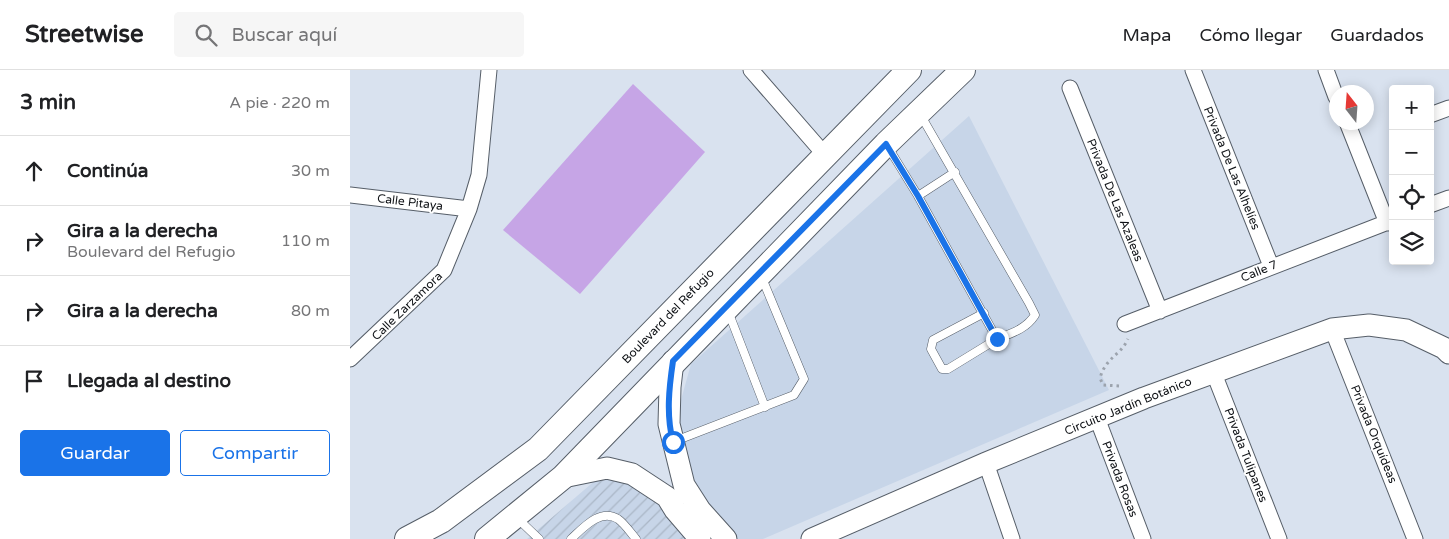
<!DOCTYPE html>
<html lang="es">
<head>
<meta charset="utf-8">
<style>
  :root { --surface:#fff; --page:#f6f6f6; --text:#202124; --muted:#757577; --line:#e0e0e0; --accent:#1a73e8 }
  body { margin:0; font-family:"Varela Round",sans-serif; background:var(--page); color:var(--text) }
  .controls { position:absolute; right:15px; top:15px; display:grid; overflow:hidden; border-radius:5px; box-shadow:0 2px 12px #0003 }
  .controls button { width:45px; height:45px; display:grid; place-items:center; padding:0; border:0; border-bottom:1px solid var(--line); background:var(--surface); color:var(--text); font:25px sans-serif }
  .compass { position:absolute; left:979px; top:15px; width:45px; height:45px; border-radius:50%; background:var(--surface); box-shadow:0 2px 12px #0003; rotate:343deg }
  .stop { position:absolute; width:15px; height:15px; margin:-11px; border:4px solid #1a73e8; border-radius:50%; background:#fff }
  .stop.end { background:#1a73e8; border-color:#fff; box-shadow:0 1px 5px #0008 }
  .list { margin:0; padding:0; list-style:none }
  h2 { display:flex; justify-content:space-between; align-items:center; height:65px; margin:0; padding:0 20px; font-size:21px }
  h2 small { font-size:16px; font-weight:400; color:var(--muted) }
  .list li { display:grid; grid-template-columns:32px 1fr auto; gap:15px; align-items:center; box-sizing:border-box; height:70px; padding:0 20px; border-top:1px solid var(--line) }
  .list b { display:block; font-size:19px; white-space:nowrap }
  .list p { margin:0; font-size:16px; white-space:nowrap; color:var(--muted) }
  .list em { font-size:16px; font-style:normal; color:var(--muted) }
  .actions { display:flex; gap:10px; padding:15px 20px }
  .actions a { flex:1; padding:11px 0; border:1px solid var(--accent); border-radius:5px; text-align:center; font-size:18px; color:var(--accent) }
  .actions .main { background:var(--accent); color:#fff }
  .icon { flex:none; width:28px; height:28px; fill:none; stroke:currentColor; stroke-width:2; stroke-linecap:round; stroke-linejoin:round }
  .map { position:relative; flex:none; width:1099px; height:469px; overflow:hidden }
  header { display:flex; align-items:center; gap:30px; box-sizing:border-box; height:70px; padding:0 25px; background:var(--surface); border-bottom:1px solid var(--line) }
  header strong { font-size:24px }
  nav { display:flex; gap:28px; margin-inline-start:auto; font-size:18px }
  .search { width:350px; height:45px; background:var(--page); display:flex; align-items:center; gap:12px; box-sizing:border-box; padding:0 18px; border-radius:5px; color:var(--muted); font-size:19px }
  main { display:flex }
  aside { flex:1; background:var(--surface) }
  .map>svg:first-child { display:block }
  .built { fill:#c7d5e8 }
  .industrial { fill:url(#industrial-furrows) }
  .pitch { fill:#c6a5e6 }
  .lines { fill:none; stroke-linecap:round; stroke-linejoin:round }
  .lane-casing { stroke:#565e68; stroke-width:9 }
  .street-casing { stroke:#565e68; stroke-width:17 }
  .secondary-casing { stroke:#565e68; stroke-width:23 }
  .primary-casing { stroke:#565e68; stroke-width:26 }
  .path { stroke:#9ca3ad; stroke-width:3; stroke-dasharray:2.5 4; stroke-linecap:butt }
  .lane { stroke:#fff; stroke-width:8 }
  .street { stroke:#fff; stroke-width:15 }
  .secondary { stroke:#fff; stroke-width:21 }
  .primary { stroke:#fff; stroke-width:24 }
  .route { stroke:#1a73e8; stroke-width:6 }
  .labels { text-anchor:middle; dominant-baseline:central; stroke-width:4; stroke-linejoin:round; paint-order:stroke }
  .street-label { font-size:12px; fill:#0f1216; stroke:#fff }
</style>
</head>
<body>
<header>
<strong>Streetwise</strong>
<div class="search"><svg class="icon" aria-label="search" viewBox="0 0 24 24"><circle cx="10" cy="10" r="6"/><path d="M15 15l6 6"/></svg>Buscar aquí</div>
<nav><a>Mapa</a><a>Cómo llegar</a><a>Guardados</a></nav>
</header>
<main>
<aside>
<h2>3 min<small>A pie · 220 m</small></h2>
<ul class="list">
<li><svg class="icon" aria-label="ahead" viewBox="0 0 24 24"><path d="M12 20V5M6 11l6-6 6 6"/></svg><div><b>Continúa</b></div><em>30 m</em></li>
<li><svg class="icon" aria-label="right" viewBox="0 0 24 24"><path d="M7 20v-9h11M14 6l5 5-5 5"/></svg><div><b>Gira a la derecha</b><p>Boulevard del Refugio</p></div><em>110 m</em></li>
<li><svg class="icon" aria-label="right" viewBox="0 0 24 24"><path d="M7 20v-9h11M14 6l5 5-5 5"/></svg><div><b>Gira a la derecha</b></div><em>80 m</em></li>
<li><svg class="icon" aria-label="arrive" viewBox="0 0 24 24"><path d="M6 21V4h12l-3 4 3 4H6"/></svg><div><b>Llegada al destino</b></div></li>
</ul>
<div class="actions"><a class="main">Guardar</a><a>Compartir</a></div>
</aside>
<div class="map">
<svg width="1099" height="469" viewBox="0 0 1099 469">
  <defs>
    <pattern id="industrial-furrows" width="10" height="10" patternUnits="userSpaceOnUse" patternTransform="scale(1.25)"><rect width="10" height="10" fill="#c7d5e8"/><path d="M-1 1l2-2M0 10L10 0M9 11l2-2" fill="none" stroke="#aab6c6"/></pattern>
  </defs>
  <rect width="100%" height="100%" fill="#d9e2ef"/>
  <path class="built" d="M619,46l140,274 -346,149h-34l-27,-29 -26,-92 15,-54z"/>
  <path class="industrial" d="M269,390l73,79h-165z"/>
  <path class="pitch" d="M283,14l72,68 -125,142 -77,-64z"/>
  <g class="lines">
    <defs>
      <path id="lane" d="M538,77l30,49 79,143c15,-6 29,-10 38,-24l-6,-12 -109,-189
        M568,126l37,-24
        M378,241l37,96
        M634,243l-51,27 -2,9 11,20h6l49,-30
        M325,371l119,-46 10,-16 -42,-101
        M167,448l22,21
        M221,469c12,-11 29,-31 47,-20 6,4 13,14 18,20"/>
      <path id="street" d="M401,0l74,85
        M843,0l78,196
        M976,0l10,27
        M720,18l90,223
        M1080,45l19,-7
        M997,52l40,101
        M0,125l119,14
        M1080,135l19,-7
        M775,254l268,-104
        M982,259l83,210
        M0,289l94,-89 25,-61 10,-34 10,-105
        M863,301l66,168
        M747,348l46,121
        M636,393l26,76"/>
      <path id="secondary" d="M323,291l-3,26 -1,37 15,61 16,25 26,29
        M213,407l44,-9 25,6 35,23 8,13 25,29
        M462,469l174,-76 158,-65 188,-69 37,-4 37,5 38,18 5,5"/>
      <path id="primary" d="M57,469l34,-18 97,-72 371,-379
        M137,469l76,-62 323,-333 77,-74"/>
    </defs>
    <use href="#lane" class="lane-casing"/>
    <use href="#street" class="street-casing"/>
    <use href="#secondary" class="secondary-casing"/>
    <use href="#primary" class="primary-casing"/>
    <path class="path" d="M769,316l-16,-1 -3,-7c6,-21 20,-22 28,-39"/>
    <use href="#lane" class="lane"/>
    <use href="#street" class="street"/>
    <use href="#secondary" class="secondary"/>
    <use href="#primary" class="primary"/>
  </g>
  <g class="lines">
    <path class="route" d="M323,372c-7,-27 -4,-54 0,-81l213,-217 32,52 79,143"/>
  </g>
  <g class="labels">
    <g class="street-label">
      <text transform="translate(882 98) rotate(68)">Privada De Las Alhelíes</text>
      <text transform="translate(765 130) rotate(68)">Privada De Las Azaleas</text>
      <text transform="translate(60 132) rotate(7)">Calle Pitaya</text>
      <text transform="translate(909 201) rotate(-22)">Calle 7</text>
      <text transform="translate(57 236) rotate(-44)">Calle Zarzamora</text>
      <text transform="translate(318 246) rotate(-46)">Boulevard del Refugio</text>
      <text transform="translate(778 336) rotate(-22)">Circuito Jardín Botánico</text>
      <text transform="translate(1024 364) rotate(68)">Privada Orquídeas</text>
      <text transform="translate(896 385) rotate(69)">Privada Tulipanes</text>
      <text transform="translate(770 409) rotate(69)">Privada Rosas</text>
    </g>
  </g>
</svg>
<div class="controls">
<button>+</button>
<button>−</button>
<button><svg class="icon" aria-label="locate" viewBox="0 0 24 24"><circle cx="12" cy="12" r="6"/><path d="M12 2v4M12 18v4M2 12h4M18 12h4"/></svg></button>
<button><svg class="icon" aria-label="layers" viewBox="0 0 24 24"><path d="M12 4l9 5-9 5-9-5zM3 14l9 5 9-5"/></svg></button>
</div>
<svg class="compass" viewBox="-18 -18 36 36"><path d="M0-13l5 13h-10z" fill="#e53935"/><path d="M0 13l5-13h-10z" fill="#757577"/></svg>
<div class="stop" style="left:323px;top:372px"></div>
<div class="stop end" style="left:647px;top:269px"></div>
</div>
</main>
</body>
</html>
